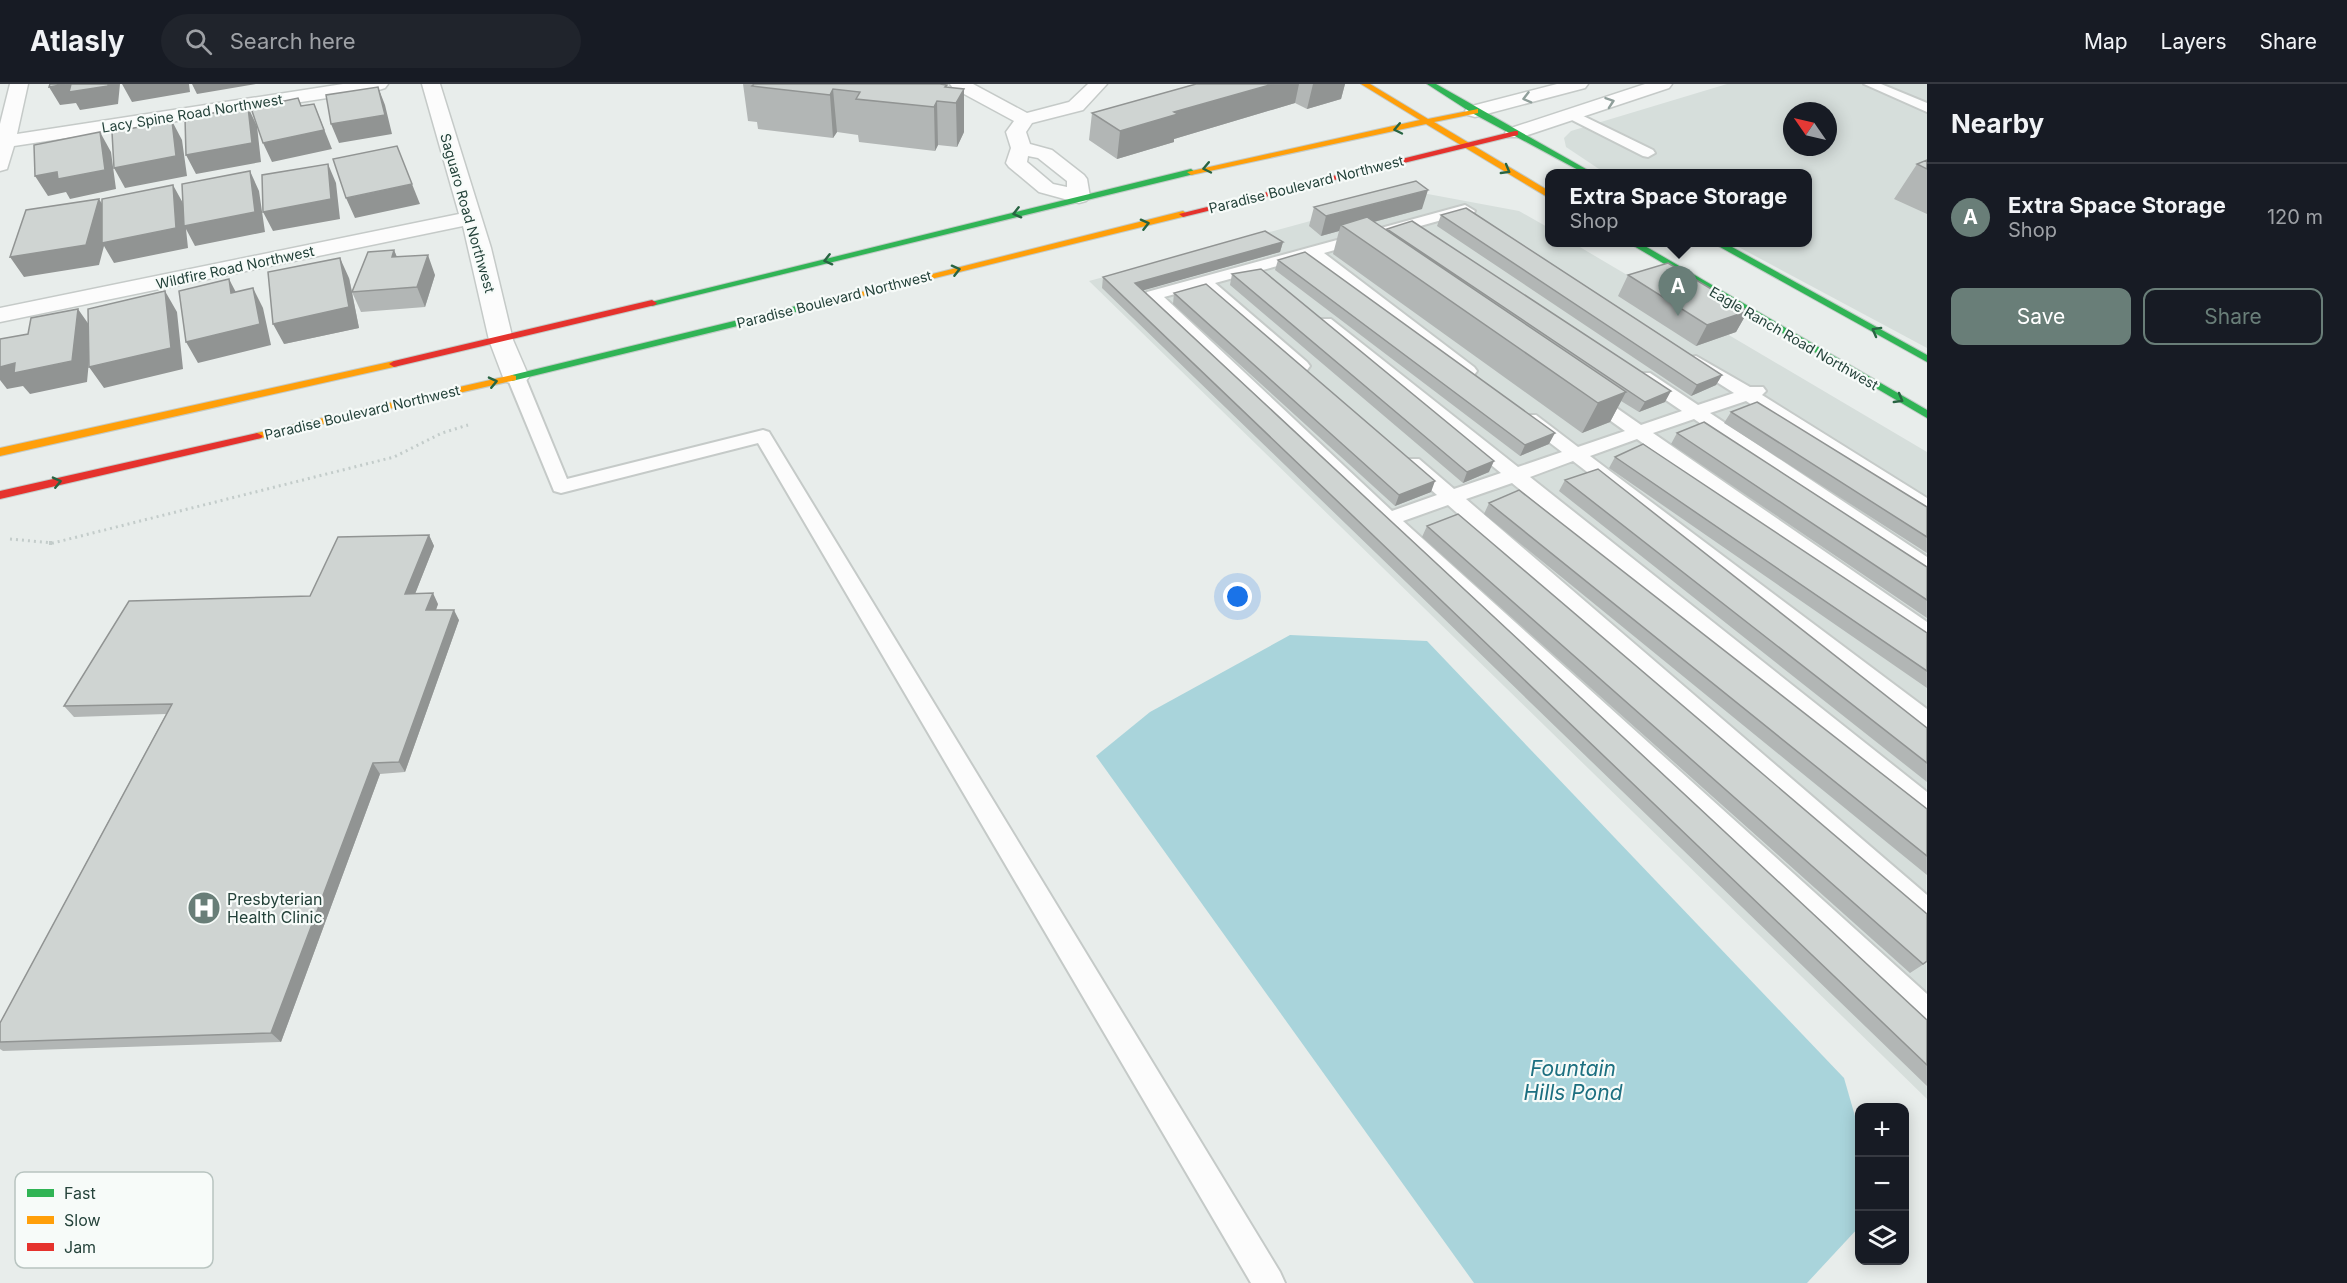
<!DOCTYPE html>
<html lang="en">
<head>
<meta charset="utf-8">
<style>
  :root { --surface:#171b24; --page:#20242c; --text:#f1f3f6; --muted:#9ea1a6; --line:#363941; --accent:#697e78 }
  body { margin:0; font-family:Inter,sans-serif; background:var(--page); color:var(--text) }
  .controls { position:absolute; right:18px; bottom:18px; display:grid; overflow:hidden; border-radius:12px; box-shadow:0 3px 15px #0003 }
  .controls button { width:54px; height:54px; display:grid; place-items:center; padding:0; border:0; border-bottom:2px solid var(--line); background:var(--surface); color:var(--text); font:30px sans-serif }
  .compass { position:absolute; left:1783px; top:18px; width:54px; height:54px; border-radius:50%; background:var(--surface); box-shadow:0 3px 15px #0003; rotate:304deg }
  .you { position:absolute; left:1238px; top:513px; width:21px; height:21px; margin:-15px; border:4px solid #fff; border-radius:50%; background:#1a73e8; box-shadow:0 0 0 9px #1a73e833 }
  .badge { display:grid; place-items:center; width:39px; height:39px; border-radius:50%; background:var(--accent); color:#fff; font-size:20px; font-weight:700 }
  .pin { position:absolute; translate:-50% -50px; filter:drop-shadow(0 2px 3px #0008) }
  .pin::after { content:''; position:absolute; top:32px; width:21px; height:18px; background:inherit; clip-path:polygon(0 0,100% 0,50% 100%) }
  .popup { position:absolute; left:1545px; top:85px; width:267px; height:78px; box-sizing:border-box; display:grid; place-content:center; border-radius:12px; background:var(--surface); filter:drop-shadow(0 2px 4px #0005); font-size:20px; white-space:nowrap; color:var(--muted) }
  .popup b { font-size:22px; color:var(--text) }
  .popup::after { content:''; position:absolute; left:50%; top:100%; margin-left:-12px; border:12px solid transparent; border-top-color:var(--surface) }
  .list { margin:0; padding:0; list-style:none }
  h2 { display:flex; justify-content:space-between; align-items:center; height:78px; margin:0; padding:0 24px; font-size:26px }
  h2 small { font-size:20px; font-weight:400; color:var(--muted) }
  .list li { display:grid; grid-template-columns:39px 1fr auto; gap:18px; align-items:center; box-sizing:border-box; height:108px; padding:0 24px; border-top:2px solid var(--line) }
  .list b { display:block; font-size:22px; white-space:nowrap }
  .list p { margin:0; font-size:20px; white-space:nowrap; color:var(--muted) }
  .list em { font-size:20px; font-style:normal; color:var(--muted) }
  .actions { display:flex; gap:12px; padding:18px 24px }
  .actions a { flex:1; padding:14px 0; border:2px solid var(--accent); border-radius:12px; text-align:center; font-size:21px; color:var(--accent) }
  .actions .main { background:var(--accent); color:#fff }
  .icon { flex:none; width:33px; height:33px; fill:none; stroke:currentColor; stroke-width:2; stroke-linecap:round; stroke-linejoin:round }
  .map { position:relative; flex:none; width:1927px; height:1199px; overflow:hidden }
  header { display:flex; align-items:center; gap:36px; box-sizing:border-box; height:84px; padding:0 30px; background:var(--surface); border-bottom:2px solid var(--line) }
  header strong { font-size:28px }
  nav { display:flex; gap:33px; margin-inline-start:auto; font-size:21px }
  .search { width:420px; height:54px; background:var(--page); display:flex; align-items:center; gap:15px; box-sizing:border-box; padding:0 21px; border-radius:33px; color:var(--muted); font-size:22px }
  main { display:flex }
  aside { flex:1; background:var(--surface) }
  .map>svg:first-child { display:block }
  .built { fill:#d6dedb; fill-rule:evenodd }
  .water { fill:#a9d4db }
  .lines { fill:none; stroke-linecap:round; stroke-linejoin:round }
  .lane-casing { stroke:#c5cac8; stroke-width:4 }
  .street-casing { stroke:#c5cac8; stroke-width:3 }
  .fast-casing { stroke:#c3cbc8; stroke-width:2 }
  .slow-casing { stroke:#c3cbc8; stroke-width:2 }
  .jam-casing { stroke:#c3cbc8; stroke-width:2 }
  .path-far1 { stroke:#c3ccca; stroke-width:3; stroke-dasharray:2 4; stroke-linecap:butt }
  .path { stroke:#c3ccca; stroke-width:4; stroke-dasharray:3 4.5; stroke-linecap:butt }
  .lane { fill:#fcfcfc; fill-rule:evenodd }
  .street { fill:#fcfcfc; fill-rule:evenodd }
  .fast { fill:#30b455; fill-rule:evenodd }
  .slow { fill:#ff9f0a; fill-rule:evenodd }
  .jam { fill:#e5322d; fill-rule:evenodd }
  .wall { fill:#b2b6b5 }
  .shaded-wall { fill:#919493 }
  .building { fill:#cfd4d2; stroke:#919493; stroke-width:1.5 }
  .oneway { stroke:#909f9b }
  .oneway2 { stroke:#286442 }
  .labels { text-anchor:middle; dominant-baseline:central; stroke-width:4.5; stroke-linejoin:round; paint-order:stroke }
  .far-street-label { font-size:14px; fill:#24423a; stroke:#f7fbf9 }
  .poi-label { font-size:16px; fill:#24423a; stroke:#f7fbf9; text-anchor:start }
  .near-water-label { font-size:21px; font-style:italic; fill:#1c6f80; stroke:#f7fbf9 }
  .key { fill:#f7fbf9; stroke:#b8c4c0; stroke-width:1.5 }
  .key-label { font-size:16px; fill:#24423a }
</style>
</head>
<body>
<header>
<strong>Atlasly</strong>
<div class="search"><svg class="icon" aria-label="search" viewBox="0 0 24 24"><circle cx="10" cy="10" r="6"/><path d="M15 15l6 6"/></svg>Search here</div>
<nav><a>Map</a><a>Layers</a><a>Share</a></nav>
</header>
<main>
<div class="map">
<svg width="1927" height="1199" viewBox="0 0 1927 1199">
  <rect width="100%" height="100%" fill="#e8edeb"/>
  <path class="built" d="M1727,0h200v264l-196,-105 76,-1v-69h-202l-39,-26 -2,-9 7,-7zM1792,27h36v36h-36z
    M1417,108l102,19 30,17v14l24,1 354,209v647l-838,-818z"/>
  <path class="water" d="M1290,551l137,6 417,437 15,52v97l-52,56h-333l-378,-527 54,-44z"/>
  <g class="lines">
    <defs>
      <path id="lane" d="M1864,0h17l46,19v9z
        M1573,27l80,39 2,3 -7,4 -5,-1 -75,-38 -2,-3z
        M1465,121l10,6 -2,3h-10l-139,39 150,114 3,4 -3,4h-12l-152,-118 -95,26 92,79 3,4 -3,4h-12l-94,-83 -37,10 228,214 45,-16 -32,-28 -2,-4 2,-4h14l35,30 47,-16 -182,-148 -2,-3 2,-3h12l187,148 44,-15 -38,-29 -3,-4 3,-4h12l42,32 47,-16 -42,-30 -3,-4 3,-4h12l46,32 41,-14 -44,-30 -3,-4 3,-4h12l48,32 36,-12 -44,-28 -3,-4 3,-4 6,-1 54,31h13l3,4 -4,4 165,103v16l-7,-2 -174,-111 -36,12 217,144v17l-7,-2 -226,-153 -41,14 274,189v19l-8,-2 -282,-200 -47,17 337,253v22l-8,-3 -346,-267 -43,16 397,315v24l-9,-3 -406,-330 -46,16 461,396v28l-9,-4 -470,-414 -45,16 524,473v31l-10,-4 -535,-497 -237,-229 2,-3z
        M516,288l6,1 3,4 42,102 196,-49 6,2 511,840 5,11h-34l-493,-840 -197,50 -7,-2 -47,-114 3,-4z"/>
      <path id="street" d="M10,0h18l-11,50 326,-50h45l-3,4 -6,2 -365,56 -7,23 -7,2v-47z
        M422,0h18l51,164 22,92 16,37 -4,5 -9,3 -9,-3 -4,-5 -14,-37 -26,-114 -463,96v-14l459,-94z
        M950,0h23l54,29 42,-11 19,-18h19l-24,26 -51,13 -6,9 4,12 22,6 32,25 3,4 3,18 -4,4 -7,2 -40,-11 -30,-25 -3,-4 5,-15 -5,-16 8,-11 -61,-33zM1028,72l10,2 29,23v6l-14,-3 -26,-22z
        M1557,0h31l-3,4 -110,29 -7,-2 -3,-4 3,-4z
        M1645,0h27l-3,4 -147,49h-14l-3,-4 3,-4z"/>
      <path id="fast" d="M1427,0h9l157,89h-9l-112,-60z
        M1191,85l4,3 -1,2 -542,132 -5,-3z
        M1627,158h11l289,168v8z
        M1711,158h12l204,113v7z
        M858,207l3,1v4l-349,85 -5,-3 5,-3z"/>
      <path id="slow" d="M1361,0h9l58,35 50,-10v4l-44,9 115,69v7l-123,-74 -235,51 -4,-3 233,-52z
        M1183,127l4,3 -1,2 -328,81 -5,-3z
        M394,277l4,1v4l-398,90v-8z
        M512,291l4,1v4l-259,59 -6,-3 6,-3z"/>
      <path id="jam" d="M1515,47h3v4l-335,82 -4,-3z
        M652,216l5,3 -2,2 -261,62 -5,-3 5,-3z
        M257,349l6,3 -2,2 -261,61v-8z"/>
    </defs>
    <use href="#lane" class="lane-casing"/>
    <use href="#street" class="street-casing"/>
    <use href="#fast" class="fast-casing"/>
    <use href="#slow" class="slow-casing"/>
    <use href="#jam" class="jam-casing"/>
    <path class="path-far1" d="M10,455l43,4 341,-86 48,-24 26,-8"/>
    <path class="path" d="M49,459h5"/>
    <use href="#lane" class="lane"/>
    <use href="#street" class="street"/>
    <use href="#fast" class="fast"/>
    <use href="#slow" class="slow"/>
    <use href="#jam" class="jam"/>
  </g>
  <path class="wall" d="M743,0h197l7,4 17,1v43l-7,15 -19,-2 -3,6 -76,-9 -1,-7 -21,-3 -4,6 -75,-9 -1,-7 -9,-1z
    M1196,0h149l-4,15 -34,10 -12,-6 -121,36v3l-57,17 -28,-19 3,-27z
    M1927,76v54l-33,-15 23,-35z
    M1314,123l108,2 -48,13 12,9 1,-2 278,173 -26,10 -18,-11 -11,21 -28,11 -249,-179 6,-23 -18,5 -12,-10z
    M1441,131l281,160 -6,10 -25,11 -254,-170z
    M1283,158l-3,10 -137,38 784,730v66l-825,-798 1,-11z
    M394,166l3,7 38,18 -10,32 -64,5 -9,-20 7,36 -75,16 65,-66 3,13z
    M1278,176l271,184 -29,12 -245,-186z
    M1232,190l257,198 -26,11 -233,-198z
    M1628,191l120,36 -12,21 -40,14 -78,-50z
    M1174,209l257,199 -36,14 -222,-202z
    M1731,328l196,95v46l-203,-130z
    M1677,349l250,134v51l-256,-174z
    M1615,373l312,176v55l-318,-220z
    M1565,396l362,248v54l-368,-291z
    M1489,419l438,306v66l-443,-361z
    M1427,442l500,436 -17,11 -488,-436z
    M429,451l5,11 -19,48 23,10 -2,6 23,10 -54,152 -25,2 -99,268 -278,9 -3,-2v-26l166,-309 -92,3 -10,-11 246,-110z"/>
  <path class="shaded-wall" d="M66,0h54l-2,20 -38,6 -4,-7 -16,2 -11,-18z
    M122,0h67l1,8 -58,10z
    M192,0h64l-59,10z
    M1273,0h26l-4,19 -121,36v3l-57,17 3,-28 54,-19z
    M1313,0h32l-4,15 -34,10z
    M378,3l7,18 7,29 -53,9 -8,-19z
    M833,5l4,43 -4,6 -3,-43z
    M964,5v43l-7,15 -1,-44z
    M937,17l1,44 -3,6 -1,-44z
    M314,20l18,45 -60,13 -9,-19z
    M248,23l9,19 4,36 -65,12 -10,-19z
    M172,37l10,19 5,36 -62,12 -11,-20z
    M100,48l11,20 5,37 -46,10 -4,-7 -18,4 -13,-20 22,-4z
    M328,80l8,19 4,36 -67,12 -10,-19z
    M250,87l9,20 6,41 -70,14 -9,-17 2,19 -74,15 -10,-17 -5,19 -75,12 -14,-20 89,-58 12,19 62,-33 11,20z
    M412,100l8,20 -65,14 -9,-20z
    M1428,106l-6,19 -75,20 -6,-4 -2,6 -18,5 5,-20z
    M1283,158l-3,10 -146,41 1,-10z
    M394,166l8,20 -10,-13z
    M428,171l7,20 -10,32 -8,-20z
    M340,174l9,20 10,50 -75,16 -11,-20z
    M229,195l11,21 -9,-7z
    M253,204l10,20 8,37 -73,18 -12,-21z
    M165,207l12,21 6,57 -79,19 -15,-21z
    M78,225l14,20 -5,53 -57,12 -7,-8 -16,3 -7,-9v-13z
    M1748,227l-12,21 -40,14 11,-21z
    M1722,291l-6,10 -25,11 6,-11z
    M1671,307l-6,11 -26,10 6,-10z
    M1626,308l-16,30 -28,11 16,-30z
    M1555,349l-6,11 -29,12 5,-11z
    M1494,377l-5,11 -26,11 4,-11z
    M1435,397l-4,11 -36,14 4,-11z
    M429,451l5,11 -23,58 -6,-10z
    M433,509l5,11 -6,17 -6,-11z
    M454,526l5,10 -54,152 -6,-10z
    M373,679l7,11 -99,268 -10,-9z"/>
  <path class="building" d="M50,0h16l-17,3z
    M71,0h37v2l-39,6z
    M754,0h186l7,1 -2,2 19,2 -8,14 -19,-2 -3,6 -78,-8 4,-7 -27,-3 -3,6 -78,-9z
    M1196,0h77l-99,28 4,2 -58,17 -28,-18z
    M378,3l7,28 -54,9 -5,-29z
    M298,14l3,8 13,-2 10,26 -61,13 -12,-35z
    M248,23l4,36 -66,12 -1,-37z
    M172,37l4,35 -62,12 -2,-36z
    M100,48l5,38 -47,9 -1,-7 -22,4 -1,-31z
    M397,62l15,38 -66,14 -13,-39z
    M1927,76v9l-10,-5z
    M328,80l3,35 -68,13 -1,-37z
    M250,87l5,41 -71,14 -2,-42z
    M1416,97l12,9 -102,26 -12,-9z
    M173,101l3,43 -74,15v-44z
    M99,115l-13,46 -76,12 16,-47z
    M1466,124l256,167 -25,10 -256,-170z
    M1367,133l259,175 -28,11 -257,-178z
    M1412,137l259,170 -26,11 -258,-173z
    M1265,147l18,11 -148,41 792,737v45l-824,-788z
    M394,166l-2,7 36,-2 -11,32 -65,5 16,-40z
    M1305,168l250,181 -30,12 -247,-185z
    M340,174l9,49 -76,17 -5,-52z
    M1668,179l80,48 -41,14 -79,-50z
    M1261,185l233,192 -27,11 -235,-198z
    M229,195l2,14 22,-5 7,36 -74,18 -7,-51z
    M1206,200l229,197 -36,14 -225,-202z
    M165,207l6,57 -82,19 -1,-58z
    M78,225l-6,52 -58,12 1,-10 -15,4v-28l28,-5 3,-16z
    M1757,318l170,105v30l-196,-125z
    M1704,338l223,145v33l-250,-167z
    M1643,360l284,189v38l-312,-214z
    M1598,385l329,259v35l-362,-283z
    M1519,406l408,319v47l-438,-353z
    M1458,430l469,400v47l-4,3 -496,-438z
    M429,451l-24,59 28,-1 -7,17h28l-55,152 -26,1 -102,270 -271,9v-19l172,-319 -108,2 65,-105 181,-5 28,-59z"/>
  <defs><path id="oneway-chevron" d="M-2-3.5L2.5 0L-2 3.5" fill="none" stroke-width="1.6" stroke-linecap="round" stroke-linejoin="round" transform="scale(1.5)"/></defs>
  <g class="oneway">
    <use href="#oneway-chevron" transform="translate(1527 14) rotate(165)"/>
    <use href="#oneway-chevron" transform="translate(1610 18) rotate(-19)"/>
  </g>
  <g class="oneway2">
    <use href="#oneway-chevron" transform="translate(1398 45) rotate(168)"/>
    <use href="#oneway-chevron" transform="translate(1207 84) rotate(168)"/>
    <use href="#oneway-chevron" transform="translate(1506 86) rotate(30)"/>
    <use href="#oneway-chevron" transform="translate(1017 129) rotate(166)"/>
    <use href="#oneway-chevron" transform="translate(1145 140) rotate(-14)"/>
    <use href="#oneway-chevron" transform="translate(828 176) rotate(166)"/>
    <use href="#oneway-chevron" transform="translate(956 186) rotate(-14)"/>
    <use href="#oneway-chevron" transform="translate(1876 247) rotate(-151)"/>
    <use href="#oneway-chevron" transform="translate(493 298) rotate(-13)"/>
    <use href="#oneway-chevron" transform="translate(1899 315) rotate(30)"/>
    <use href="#oneway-chevron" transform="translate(57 398) rotate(-13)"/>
  </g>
  <defs>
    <symbol id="hospital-disc" viewBox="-11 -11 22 22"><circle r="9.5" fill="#697e78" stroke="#f7fbf9"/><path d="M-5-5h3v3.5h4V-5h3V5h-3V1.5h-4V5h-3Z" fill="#fff"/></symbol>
  </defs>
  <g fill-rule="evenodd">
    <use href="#hospital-disc" x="185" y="805" width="38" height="38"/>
  </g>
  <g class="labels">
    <g class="far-street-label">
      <text transform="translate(192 29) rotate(-9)">Lacy Spine Road Northwest</text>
      <text transform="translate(1306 100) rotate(-14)">Paradise Boulevard Northwest</text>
      <text transform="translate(468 129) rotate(74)">Saguaro Road Northwest</text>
      <text transform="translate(235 183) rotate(-12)">Wildfire Road Northwest</text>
      <text transform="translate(834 215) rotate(-14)">Paradise Boulevard Northwest</text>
      <text transform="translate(1794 254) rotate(30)">Eagle Ranch Road Northwest</text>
      <text transform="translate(362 328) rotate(-13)">Paradise Boulevard Northwest</text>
    </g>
    <g class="poi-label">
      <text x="227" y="815">Presbyterian<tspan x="227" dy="18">Health Clinic</tspan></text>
    </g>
    <g class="near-water-label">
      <text x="1573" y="984">Fountain<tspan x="1573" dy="24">Hills Pond</tspan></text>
    </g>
  </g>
  <rect x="15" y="1088" width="198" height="96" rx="9" class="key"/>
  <rect x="27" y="1105" width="27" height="8" fill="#30b455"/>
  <rect x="27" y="1132" width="27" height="8" fill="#ff9f0a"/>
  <rect x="27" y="1159" width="27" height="8" fill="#e5322d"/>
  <g class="key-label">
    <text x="64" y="1115">Fast</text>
    <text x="64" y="1142">Slow</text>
    <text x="64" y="1169">Jam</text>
  </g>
</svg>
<div class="controls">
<button>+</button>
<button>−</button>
<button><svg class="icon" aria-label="layers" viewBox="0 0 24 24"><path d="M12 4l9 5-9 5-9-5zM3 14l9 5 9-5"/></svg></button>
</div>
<svg class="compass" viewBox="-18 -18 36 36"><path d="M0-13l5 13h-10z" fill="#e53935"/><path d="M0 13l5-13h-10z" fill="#9ea1a6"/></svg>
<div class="you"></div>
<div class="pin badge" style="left:1678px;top:232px">A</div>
<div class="popup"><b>Extra Space Storage</b>Shop</div>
</div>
<aside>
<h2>Nearby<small></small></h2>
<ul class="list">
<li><span class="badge">A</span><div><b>Extra Space Storage</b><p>Shop</p></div><em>120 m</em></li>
</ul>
<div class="actions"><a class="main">Save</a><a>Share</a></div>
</aside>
</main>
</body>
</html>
